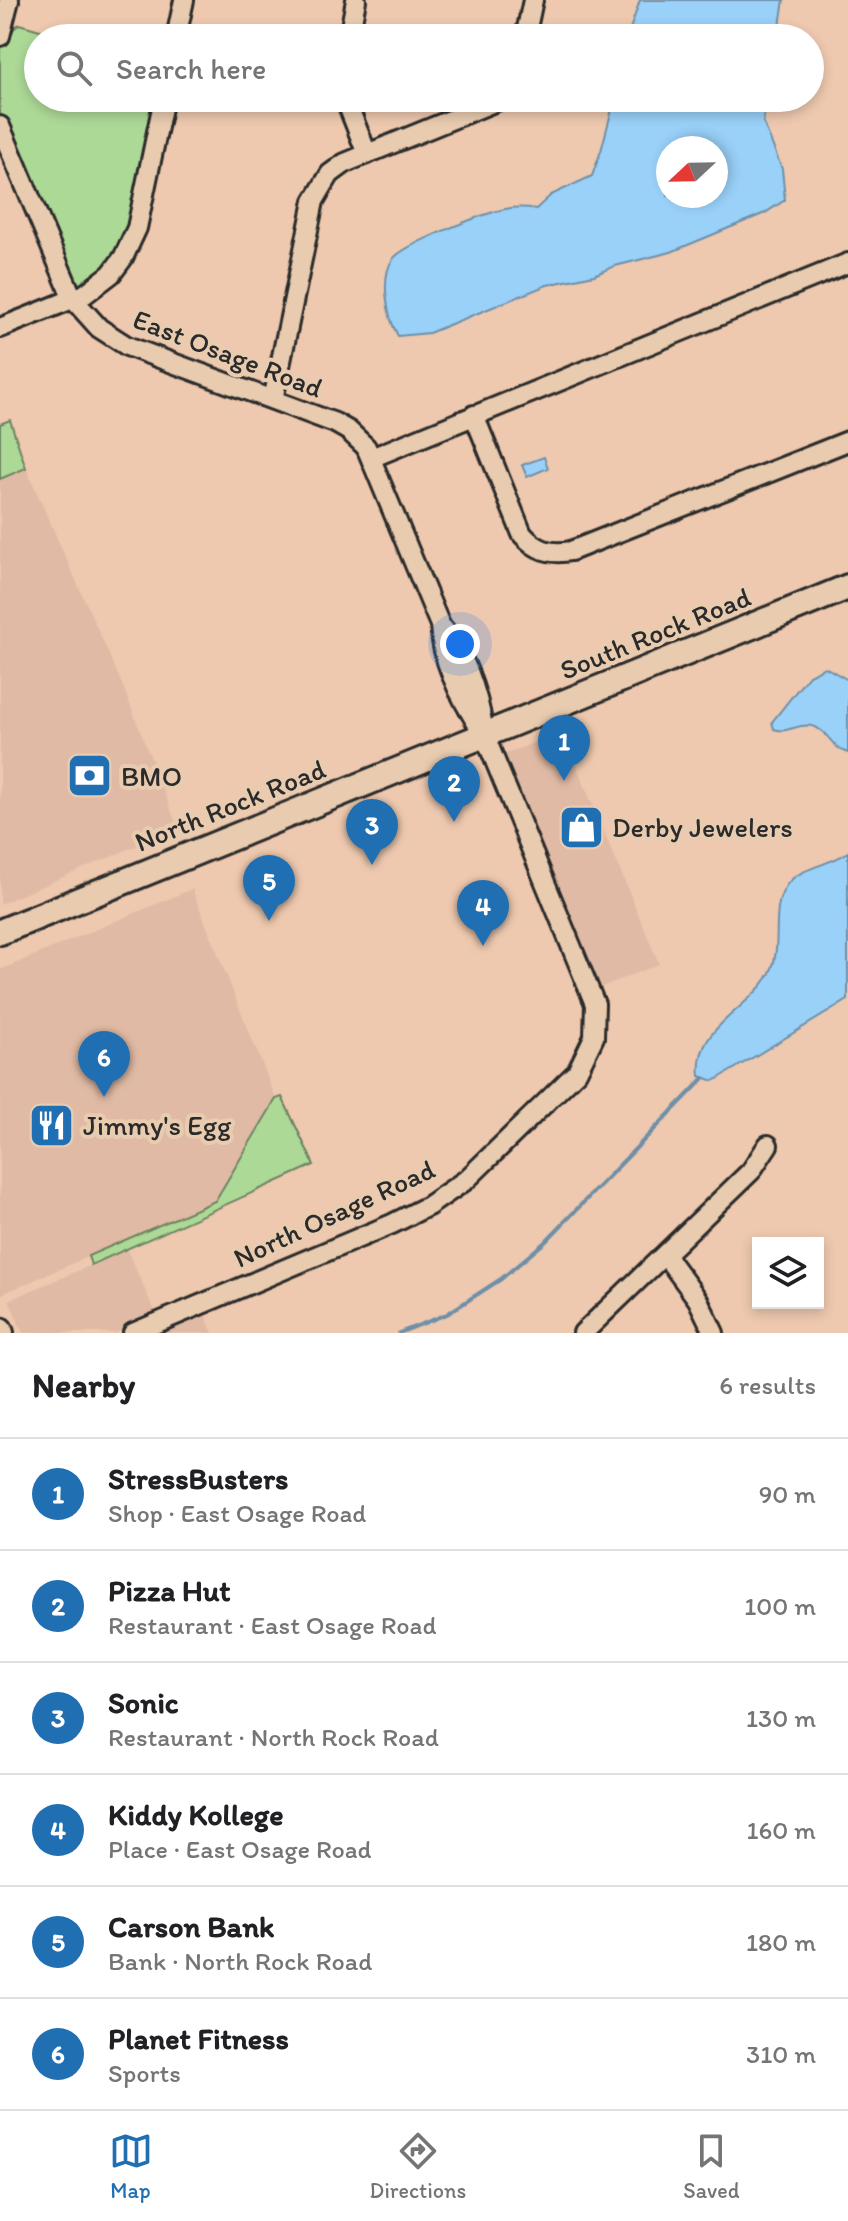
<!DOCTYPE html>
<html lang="en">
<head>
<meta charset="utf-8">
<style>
  :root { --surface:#fff; --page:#f6f6f6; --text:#202124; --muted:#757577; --line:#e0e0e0; --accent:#1f6fb2 }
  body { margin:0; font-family:Itim,sans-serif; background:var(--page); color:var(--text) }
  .controls { position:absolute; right:24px; bottom:24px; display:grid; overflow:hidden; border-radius:0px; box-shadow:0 4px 12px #0003 }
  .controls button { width:72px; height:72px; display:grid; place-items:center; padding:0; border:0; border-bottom:2px solid var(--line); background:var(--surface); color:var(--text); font:40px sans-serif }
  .compass { position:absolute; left:656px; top:136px; width:72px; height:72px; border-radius:50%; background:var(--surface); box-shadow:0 4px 12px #0003; rotate:248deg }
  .you { position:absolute; left:460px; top:644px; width:28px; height:28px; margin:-20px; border:6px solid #fff; border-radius:50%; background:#1a73e8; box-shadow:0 0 0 12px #1a73e833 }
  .badge { display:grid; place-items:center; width:52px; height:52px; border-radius:50%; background:var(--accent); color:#fff; font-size:26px; font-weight:700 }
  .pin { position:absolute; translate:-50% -66px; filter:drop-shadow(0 2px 4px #0008) }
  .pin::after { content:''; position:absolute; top:42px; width:28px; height:24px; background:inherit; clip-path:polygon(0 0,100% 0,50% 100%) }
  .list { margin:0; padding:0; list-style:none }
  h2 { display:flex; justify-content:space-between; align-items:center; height:104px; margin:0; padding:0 32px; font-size:34px }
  h2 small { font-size:26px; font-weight:400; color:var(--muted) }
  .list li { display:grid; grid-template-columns:52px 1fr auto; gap:24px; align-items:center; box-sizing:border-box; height:112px; padding:0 32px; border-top:2px solid var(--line) }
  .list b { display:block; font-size:30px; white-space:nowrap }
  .list p { margin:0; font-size:26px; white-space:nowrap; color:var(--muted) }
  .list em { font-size:26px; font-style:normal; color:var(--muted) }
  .icon { flex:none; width:44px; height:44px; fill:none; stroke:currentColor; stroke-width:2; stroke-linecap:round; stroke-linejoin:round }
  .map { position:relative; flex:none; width:848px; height:1333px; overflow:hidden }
  .search { position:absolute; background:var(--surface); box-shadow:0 4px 12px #0003; left:24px; right:24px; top:24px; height:88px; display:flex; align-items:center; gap:20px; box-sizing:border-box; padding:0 28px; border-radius:44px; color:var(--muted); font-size:30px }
  .sheet { height:776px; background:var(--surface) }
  nav { display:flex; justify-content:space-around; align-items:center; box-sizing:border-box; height:112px; border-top:2px solid var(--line); background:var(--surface); font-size:22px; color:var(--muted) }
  nav a { display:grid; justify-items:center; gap:4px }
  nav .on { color:var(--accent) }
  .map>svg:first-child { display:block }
  .built { fill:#e0baa4 }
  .green { fill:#add997; stroke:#6c8261; stroke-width:2 }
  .water { fill:#9ad1f9; stroke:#6e8fa7; stroke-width:2; fill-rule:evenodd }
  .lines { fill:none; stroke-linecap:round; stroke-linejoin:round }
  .stream { stroke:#6e8fa7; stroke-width:4 }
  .minor-casing { stroke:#2b2b2b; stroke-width:24 }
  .major-casing { stroke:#2b2b2b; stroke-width:30 }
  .minor { stroke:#e9ccb0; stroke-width:18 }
  .major { stroke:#e9ccb0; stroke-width:24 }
  .labels { text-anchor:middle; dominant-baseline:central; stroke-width:8; stroke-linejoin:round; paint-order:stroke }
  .street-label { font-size:28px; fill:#2b2b2b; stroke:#e9ccb0 }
  .poi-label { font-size:28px; fill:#2b2b2b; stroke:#e9ccb0; text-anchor:start }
</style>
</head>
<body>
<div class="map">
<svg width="848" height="1333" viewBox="0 0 848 1333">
  <rect width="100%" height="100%" fill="#eec9af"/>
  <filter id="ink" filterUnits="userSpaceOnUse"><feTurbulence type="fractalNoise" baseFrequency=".0125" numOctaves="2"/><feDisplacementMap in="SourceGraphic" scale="16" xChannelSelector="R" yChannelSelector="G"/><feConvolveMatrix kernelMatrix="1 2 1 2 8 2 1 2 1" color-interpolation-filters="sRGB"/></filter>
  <g filter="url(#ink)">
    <path class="built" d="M26,468l96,216 56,144 -178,76v-425z
      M562,731l97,233 -60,24 -98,-232z
      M192,889l84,210 -60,102 -216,94v-325z
      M127,1250l30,66 -41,17h-93l-14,-33z
      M205,1314l8,19h-53z"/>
    <path class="green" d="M19,24l49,14h-30v60h119l-26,126 -17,36 -41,39 -73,-173v-84z
      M10,420l16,48 -26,11v-55z
      M282,1097l32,68 -223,100 -3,-9 127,-55 61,-102z"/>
    <path class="water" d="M640,0h144l-6,38h-151z
      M615,98h152l-4,24 19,47 3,31 -20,13 -94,39 -56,14 -21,9 -47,10 -118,48 -31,3c-11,-19 -18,-59 -5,-77 11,-15 92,-46 112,-50 11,-2 20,-2 31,0l15,-14 41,-19 9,-25zM668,148h48v48h-48z
      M544,457l4,11 -21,9 -5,-12z
      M825,667l23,13v73c-15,-3 -20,-23 -36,-27 -14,-3 -25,8 -38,3l-2,-7 37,-47z
      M848,852v148l-134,81 -14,-5c-6,-48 46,-65 67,-98 19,-28 0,-68 21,-95 13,-16 43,-18 60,-31z"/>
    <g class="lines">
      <path class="stream" d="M399,1333l48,-19 54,-35 44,-37 159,-164"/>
      <defs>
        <path id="minor" d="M0,36l9,-36
          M176,38l8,-38
          M349,38l7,-38
          M525,38l8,-38
          M345,98l22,56
          M0,126l73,173 26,29 28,18 208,77 14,8 17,16 74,178c2,39 23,78 44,109l111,270 -1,33 -17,35 -111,108 -38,26 -36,18 -259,109
          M0,328l85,-34 26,-20 12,-16 14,-30 27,-130
          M273,400l41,-199 16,-27 15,-11 159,-65
          M474,415l48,119c14,16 28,21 49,17l277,-110
          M371,458l477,-195
          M440,625c24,25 38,69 43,103
          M665,1255l33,45 16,33
          M583,1333l168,-162 17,-26"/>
        <path id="major" d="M0,932l848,-345
          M0,1330l1,3"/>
      </defs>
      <use href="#minor" class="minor-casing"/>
      <use href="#major" class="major-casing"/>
      <use href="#minor" class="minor"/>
      <use href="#major" class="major"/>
    </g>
  </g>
  <defs>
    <symbol id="bank-square" viewBox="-11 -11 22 22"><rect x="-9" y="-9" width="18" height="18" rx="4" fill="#1f6fb2" stroke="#e9ccb0"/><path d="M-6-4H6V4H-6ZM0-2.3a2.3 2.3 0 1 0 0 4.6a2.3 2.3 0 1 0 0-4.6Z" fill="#fff"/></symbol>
    <symbol id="shop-square" viewBox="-11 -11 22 22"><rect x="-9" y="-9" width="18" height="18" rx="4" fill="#1f6fb2" stroke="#e9ccb0"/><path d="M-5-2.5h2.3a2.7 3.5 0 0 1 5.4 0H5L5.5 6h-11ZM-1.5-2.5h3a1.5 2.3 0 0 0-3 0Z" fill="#fff"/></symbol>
    <symbol id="restaurant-square" viewBox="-11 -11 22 22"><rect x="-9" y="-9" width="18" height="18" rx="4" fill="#1f6fb2" stroke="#e9ccb0"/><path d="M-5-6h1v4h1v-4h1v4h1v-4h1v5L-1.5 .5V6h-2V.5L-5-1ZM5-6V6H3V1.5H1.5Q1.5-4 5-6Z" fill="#fff"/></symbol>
  </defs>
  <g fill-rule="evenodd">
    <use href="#bank-square" x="64" y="750" width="51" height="51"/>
    <use href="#shop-square" x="556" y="802" width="51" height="51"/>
    <use href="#restaurant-square" x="26" y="1100" width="51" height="51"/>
  </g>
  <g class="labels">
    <g class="street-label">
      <text transform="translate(228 353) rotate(21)">East Osage Road</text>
      <text transform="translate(655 633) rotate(-22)">South Rock Road</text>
      <text transform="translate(230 805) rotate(-22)">North Rock Road</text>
      <text transform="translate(334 1213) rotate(-25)">North Osage Road</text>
    </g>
    <g class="poi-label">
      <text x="121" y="776">BMO</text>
      <text x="612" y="827">Derby Jewelers</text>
      <text x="83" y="1125">Jimmy's Egg</text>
    </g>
  </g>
</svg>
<div class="controls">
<button><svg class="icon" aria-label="layers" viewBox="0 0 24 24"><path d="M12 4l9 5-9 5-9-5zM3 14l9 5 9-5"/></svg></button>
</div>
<svg class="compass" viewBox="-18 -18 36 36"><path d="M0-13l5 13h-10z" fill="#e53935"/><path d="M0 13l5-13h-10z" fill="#757577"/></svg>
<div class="you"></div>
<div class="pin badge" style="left:564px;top:781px">1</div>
<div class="pin badge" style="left:454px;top:822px">2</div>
<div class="pin badge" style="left:372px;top:865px">3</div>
<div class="pin badge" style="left:483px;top:946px">4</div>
<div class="pin badge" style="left:269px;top:921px">5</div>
<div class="pin badge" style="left:104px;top:1097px">6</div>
<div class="search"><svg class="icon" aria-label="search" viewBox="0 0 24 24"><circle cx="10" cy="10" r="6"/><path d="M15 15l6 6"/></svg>Search here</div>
</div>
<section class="sheet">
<h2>Nearby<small>6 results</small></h2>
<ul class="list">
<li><span class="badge">1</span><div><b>StressBusters</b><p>Shop · East Osage Road</p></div><em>90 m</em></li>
<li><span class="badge">2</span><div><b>Pizza Hut</b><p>Restaurant · East Osage Road</p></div><em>100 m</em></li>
<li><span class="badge">3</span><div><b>Sonic</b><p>Restaurant · North Rock Road</p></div><em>130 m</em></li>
<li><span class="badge">4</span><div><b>Kiddy Kollege</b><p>Place · East Osage Road</p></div><em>160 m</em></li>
<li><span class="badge">5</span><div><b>Carson Bank</b><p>Bank · North Rock Road</p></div><em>180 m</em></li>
<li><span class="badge">6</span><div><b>Planet Fitness</b><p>Sports</p></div><em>310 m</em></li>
</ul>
</section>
<nav>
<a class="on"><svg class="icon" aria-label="map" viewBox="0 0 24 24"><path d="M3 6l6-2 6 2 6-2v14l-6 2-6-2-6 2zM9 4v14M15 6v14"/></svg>Map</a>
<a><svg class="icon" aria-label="directions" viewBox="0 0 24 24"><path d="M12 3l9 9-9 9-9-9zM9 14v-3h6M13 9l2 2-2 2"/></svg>Directions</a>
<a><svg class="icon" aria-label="saved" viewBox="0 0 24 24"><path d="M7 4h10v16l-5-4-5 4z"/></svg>Saved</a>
</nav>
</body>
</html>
